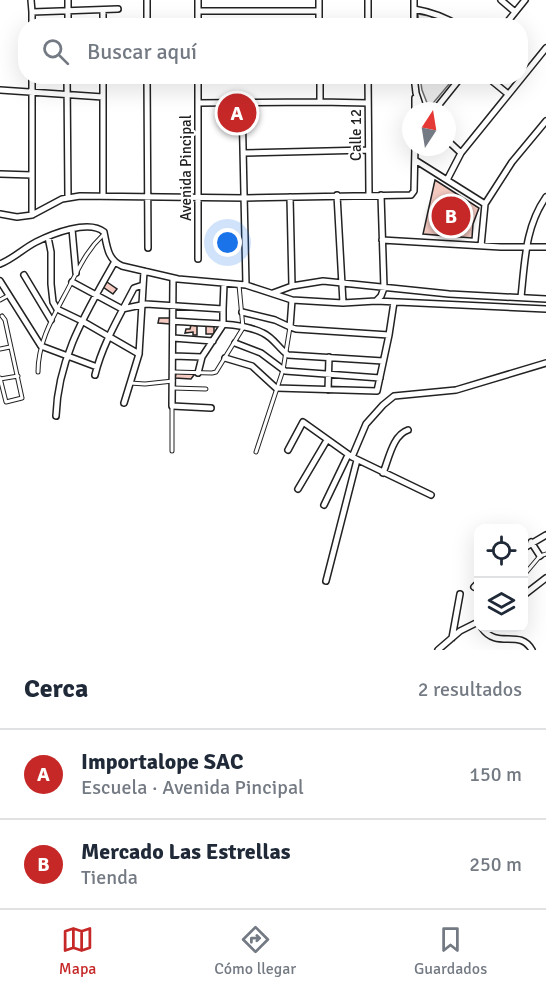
<!DOCTYPE html>
<html lang="es">
<head>
<meta charset="utf-8">
<style>
  :root { --surface:#fff; --page:#f2f2f3; --text:#1f2937; --muted:#747a83; --line:#e0e1e3; --accent:#c62828 }
  body { margin:0; font-family:Signika,sans-serif; background:var(--page); color:var(--text) }
  .controls { position:absolute; right:18px; bottom:18px; display:grid; overflow:hidden; border-radius:12px; box-shadow:0 6px 24px #0002 }
  .controls button { width:54px; height:54px; display:grid; place-items:center; padding:0; border:0; border-bottom:2px solid var(--line); background:var(--surface); color:var(--text); font:30px sans-serif }
  .compass { position:absolute; left:402px; top:102px; width:54px; height:54px; border-radius:50%; background:var(--surface); box-shadow:0 6px 24px #0002; rotate:12deg }
  .you { position:absolute; left:228px; top:243px; width:21px; height:21px; margin:-15px; border:4px solid #fff; border-radius:50%; background:#1a73e8; box-shadow:0 0 0 9px #1a73e833 }
  .badge { display:grid; place-items:center; width:39px; height:39px; border-radius:50%; background:var(--accent); color:#fff; font-size:20px; font-weight:700 }
  .pin { position:absolute; translate:-50% -50%; border:3px solid #fff; box-shadow:0 2px 6px #0006 }
  .list { margin:0; padding:0; list-style:none }
  h2 { display:flex; justify-content:space-between; align-items:center; height:78px; margin:0; padding:0 24px; font-size:26px }
  h2 small { font-size:20px; font-weight:400; color:var(--muted) }
  .list li { display:grid; grid-template-columns:39px 1fr auto; gap:18px; align-items:center; box-sizing:border-box; height:90px; padding:0 24px; border-top:2px solid var(--line) }
  .list b { display:block; font-size:22px; white-space:nowrap }
  .list p { margin:0; font-size:20px; white-space:nowrap; color:var(--muted) }
  .list em { font-size:20px; font-style:normal; color:var(--muted) }
  .icon { flex:none; width:33px; height:33px; fill:none; stroke:currentColor; stroke-width:2; stroke-linecap:round; stroke-linejoin:round }
  .map { position:relative; flex:none; width:546px; height:650px; overflow:hidden }
  .search { position:absolute; background:var(--surface); box-shadow:0 6px 24px #0002; left:18px; right:18px; top:18px; height:66px; display:flex; align-items:center; gap:15px; box-sizing:border-box; padding:0 21px; border-radius:24px; color:var(--muted); font-size:22px }
  .sheet { height:258px; background:var(--surface) }
  nav { display:flex; justify-content:space-around; align-items:center; box-sizing:border-box; height:84px; border-top:2px solid var(--line); background:var(--surface); font-size:16px; color:var(--muted) }
  nav a { display:grid; justify-items:center; gap:3px }
  nav .on { color:var(--accent) }
  .map>svg:first-child { display:block }
  .green { fill:#eee; stroke:#6f6f6f; stroke-width:1.5 }
  .building { fill:#f3c9c0; stroke:#222; stroke-width:1.5 }
  .lines { fill:none; stroke-linecap:round; stroke-linejoin:round }
  .lane-casing { stroke:#222; stroke-width:5 }
  .street-casing { stroke:#222; stroke-width:8 }
  .lane { stroke:#fff; stroke-width:3 }
  .street { stroke:#fff; stroke-width:5 }
  .labels { text-anchor:middle; dominant-baseline:central; stroke-width:4.5; stroke-linejoin:round; paint-order:stroke }
  .street-label { font-size:15px; fill:#222; stroke:#fff }
</style>
</head>
<body>
<div class="map">
<svg width="546" height="650" viewBox="0 0 546 650">
  <rect width="100%" height="100%" fill="#fff"/>
  <path class="green" d="M418,14l11,2 22,9h-32z
    M420,77v-1l35,1 -26,31 -7,-18z"/>
  <path class="building" d="M435,180l44,28 -6,16 -1,14 -49,-4z
    M107,282l10,7 -4,5 -10,-7z
    M159,318h11v6l-12,-1z
    M191,325l6,1v9h-4v-3l-8,1 1,-4h4z
    M206,326h8v8h-8z
    M176,373l16,1 2,1 -3,4 -16,-1z"/>
  <g class="lines">
    <defs>
      <path id="lane" d="M0,300l9,-5
        M0,349l10,-2
        M38,372c0,-34 19,-61 34,-91 9,-17 16,-32 31,-46
        M173,372l39,1 4,-1 27,-44 -4,-43
        M0,378l6,24 16,-4 -17,-78 -3,-4
        M0,379l18,-3
        M130,383l15,1 28,-3
        M173,388l33,1
        M172,451v-45
        M256,452l27,-82 7,-43
        M524,575l16,-19 6,-2"/>
      <path id="street" d="M31,0l1,12 86,-3
        M147,0v26
        M198,0v26
        M319,0v26
        M368,0v26
        M414,0v26
        M501,0l14,12
        M414,9c17,3 30,7 45,17
        M198,11h121
        M32,26v-14
        M68,26v-26
        M103,26v-16
        M504,26l21,-26
        M32,76v139
        M67,76l1,122
        M103,76v120
        M147,76l1,172
        M198,76v183
        M320,76v26l48,1
        M368,76l1,118
        M414,76l2,17 6,18
        M486,76l22,18
        M0,90l103,7
        M242,102l4,183
        M198,103l122,-1
        M415,111v-13
        M434,111l28,-35
        M447,140l14,13
        M244,153l124,-3
        M415,160l70,44
        M0,174l32,1
        M447,180l14,-27 85,-105
        M337,195l6,108
        M381,195l3,93 -3,8 -5,5 170,8
        M0,214l17,3 15,-2 30,-16 18,-3 165,2 166,-3 3,-4 1,-44
        M72,229l4,44
        M48,237l3,15v32l2,18 4,7 25,12 57,33
        M382,240l119,7h45
        M481,246l4,-42 27,-42 34,-41
        M0,264c13,-5 24,-16 36,-22 16,-8 53,-23 68,-10 3,15 4,28 18,34l56,13 68,6 46,15 51,3 33,-2
        M24,275l27,45
        M173,278l-1,128 39,2
        M0,281l41,65 56,21
        M72,282l50,27 24,-5 77,5 1,-25
        M292,286l31,-5 126,13 97,5
        M273,293l19,-7 -2,-89
        M521,297c4,-36 4,-70 25,-100
        M292,300l-2,27 6,2 93,6 5,-33
        M242,312l33,8 15,7
        M173,321c26,3 66,0 90,12 11,5 16,16 25,22l95,6
        M173,338l40,3
        M235,343l26,10 24,18 95,7
        M173,356l29,1
        M225,358l27,8 24,22 101,3 12,-56
        M198,373l4,-16 21,-32v-16
        M95,375c7,-30 25,-60 39,-87l9,-3
        M328,390l1,-33
        M124,403l15,-49 5,-83
        M56,416c2,-59 30,-103 58,-153
        M288,450l15,-28 49,35 79,38
        M352,457l14,-33 17,-19 11,-9 62,-6 90,-27
        M383,473c6,-15 10,-38 25,-43
        M298,489l29,-49
        M324,505l24,-50
        M531,542l9,14
        M524,548l22,-13
        M326,581l31,-121
        M474,587l4,-4
        M524,595l22,-17
        M482,628c15,22 38,0 50,22
        M452,638l8,-44
        M438,650l22,-19 18,-9"/>
    </defs>
    <use href="#lane" class="lane-casing"/>
    <use href="#street" class="street-casing"/>
    <use href="#lane" class="lane"/>
    <use href="#street" class="street"/>
  </g>
  <g class="labels">
    <g class="street-label">
      <text transform="translate(356 135) rotate(-90)">Calle 12</text>
      <text transform="translate(186 168) rotate(-90)">Avenida Pincipal</text>
    </g>
  </g>
</svg>
<div class="controls">
<button><svg class="icon" aria-label="locate" viewBox="0 0 24 24"><circle cx="12" cy="12" r="6"/><path d="M12 2v4M12 18v4M2 12h4M18 12h4"/></svg></button>
<button><svg class="icon" aria-label="layers" viewBox="0 0 24 24"><path d="M12 4l9 5-9 5-9-5zM3 14l9 5 9-5"/></svg></button>
</div>
<svg class="compass" viewBox="-18 -18 36 36"><path d="M0-13l5 13h-10z" fill="#e53935"/><path d="M0 13l5-13h-10z" fill="#747a83"/></svg>
<div class="you"></div>
<div class="pin badge" style="left:237px;top:113px">A</div>
<div class="pin badge" style="left:451px;top:216px">B</div>
<div class="search"><svg class="icon" aria-label="search" viewBox="0 0 24 24"><circle cx="10" cy="10" r="6"/><path d="M15 15l6 6"/></svg>Buscar aquí</div>
</div>
<section class="sheet">
<h2>Cerca<small>2 resultados</small></h2>
<ul class="list">
<li><span class="badge">A</span><div><b>Importalope SAC</b><p>Escuela · Avenida Pincipal</p></div><em>150 m</em></li>
<li><span class="badge">B</span><div><b>Mercado Las Estrellas</b><p>Tienda</p></div><em>250 m</em></li>
</ul>
</section>
<nav>
<a class="on"><svg class="icon" aria-label="map" viewBox="0 0 24 24"><path d="M3 6l6-2 6 2 6-2v14l-6 2-6-2-6 2zM9 4v14M15 6v14"/></svg>Mapa</a>
<a><svg class="icon" aria-label="directions" viewBox="0 0 24 24"><path d="M12 3l9 9-9 9-9-9zM9 14v-3h6M13 9l2 2-2 2"/></svg>Cómo llegar</a>
<a><svg class="icon" aria-label="saved" viewBox="0 0 24 24"><path d="M7 4h10v16l-5-4-5 4z"/></svg>Guardados</a>
</nav>
</body>
</html>
